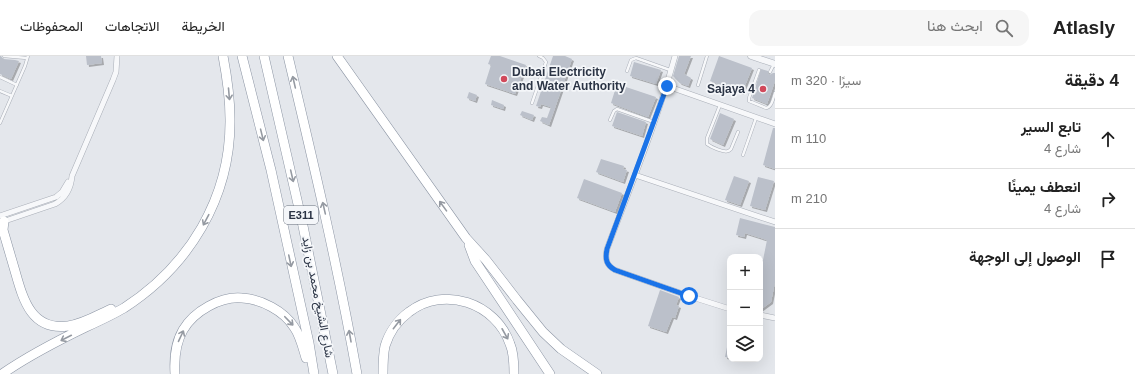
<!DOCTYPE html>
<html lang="ar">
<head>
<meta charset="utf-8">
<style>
  :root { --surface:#fff; --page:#f6f6f6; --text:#222; --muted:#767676; --line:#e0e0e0 }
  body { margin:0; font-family:Helvetica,Vazirmatn,sans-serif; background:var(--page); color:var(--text); direction:rtl }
  .controls { position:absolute; right:12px; bottom:12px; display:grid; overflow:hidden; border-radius:8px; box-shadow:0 4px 16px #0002 }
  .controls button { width:36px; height:36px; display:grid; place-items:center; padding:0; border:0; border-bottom:1px solid var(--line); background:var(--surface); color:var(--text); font:20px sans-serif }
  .stop { position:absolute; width:12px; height:12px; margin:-9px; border:3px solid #1a73e8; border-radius:50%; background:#fff }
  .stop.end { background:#1a73e8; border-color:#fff; box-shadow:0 1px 4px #0008 }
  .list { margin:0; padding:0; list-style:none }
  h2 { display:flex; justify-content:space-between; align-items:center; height:52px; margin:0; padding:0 16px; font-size:17px }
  h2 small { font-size:13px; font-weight:400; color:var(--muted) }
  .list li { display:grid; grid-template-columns:26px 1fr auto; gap:12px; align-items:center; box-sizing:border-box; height:60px; padding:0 16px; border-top:1px solid var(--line) }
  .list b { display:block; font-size:15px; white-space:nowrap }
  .list p { margin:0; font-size:13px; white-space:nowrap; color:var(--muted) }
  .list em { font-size:13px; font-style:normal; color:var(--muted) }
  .icon { flex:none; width:22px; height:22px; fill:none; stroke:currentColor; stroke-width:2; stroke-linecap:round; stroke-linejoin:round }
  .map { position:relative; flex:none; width:775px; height:318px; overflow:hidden; direction:ltr }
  header { display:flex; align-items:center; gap:24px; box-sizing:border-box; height:56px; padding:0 20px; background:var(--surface); border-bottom:1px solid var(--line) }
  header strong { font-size:19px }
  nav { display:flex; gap:22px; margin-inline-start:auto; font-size:14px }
  .search { width:280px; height:36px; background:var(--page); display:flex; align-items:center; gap:10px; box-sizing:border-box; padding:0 14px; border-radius:12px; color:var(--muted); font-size:15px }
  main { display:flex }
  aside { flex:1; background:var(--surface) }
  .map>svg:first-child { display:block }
  .building { fill:#bbc0ca; filter:url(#shadow) }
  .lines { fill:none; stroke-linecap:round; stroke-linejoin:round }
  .service-casing { stroke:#a9aeb7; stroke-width:3.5 }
  .minor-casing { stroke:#a9aeb7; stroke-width:6 }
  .tertiary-casing { stroke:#a9aeb7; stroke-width:7 }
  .motorway-casing { stroke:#8b94a3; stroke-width:10 }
  .service { stroke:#f7f8fa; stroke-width:2.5 }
  .minor { stroke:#f7f8fa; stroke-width:5 }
  .tertiary { stroke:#f7f8fa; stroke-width:6 }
  .motorway { stroke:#fff; stroke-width:9 }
  .oneway { stroke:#959aa2 }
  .route { stroke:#1a73e8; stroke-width:5 }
  .poi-dot { fill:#d1495b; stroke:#f4f6f9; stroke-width:1.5 }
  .labels { text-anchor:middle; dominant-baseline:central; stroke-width:3.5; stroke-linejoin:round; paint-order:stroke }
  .shield { fill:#f4f6f9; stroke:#676e7b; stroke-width:1 }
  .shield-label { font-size:11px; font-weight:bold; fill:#2b3445 }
  .poi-label { font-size:12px; font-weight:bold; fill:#2b3445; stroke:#f4f6f9; text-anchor:start }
  .street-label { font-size:12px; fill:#2b3445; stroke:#f4f6f9 }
</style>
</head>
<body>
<header>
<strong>Atlasly</strong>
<div class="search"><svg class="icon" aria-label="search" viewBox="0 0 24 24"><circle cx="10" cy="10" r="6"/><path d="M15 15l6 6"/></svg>ابحث هنا</div>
<nav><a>الخريطة</a><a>الاتجاهات</a><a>المحفوظات</a></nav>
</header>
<main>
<aside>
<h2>4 دقيقة<small>سيرًا · 320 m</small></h2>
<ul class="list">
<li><svg class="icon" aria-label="ahead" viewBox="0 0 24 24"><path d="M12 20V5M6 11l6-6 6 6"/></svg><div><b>تابع السير</b><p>شارع 4</p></div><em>110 m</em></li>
<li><svg class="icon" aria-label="right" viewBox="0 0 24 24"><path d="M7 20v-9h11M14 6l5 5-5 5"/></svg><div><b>انعطف يمينًا</b><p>شارع 4</p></div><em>210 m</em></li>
<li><svg class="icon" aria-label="arrive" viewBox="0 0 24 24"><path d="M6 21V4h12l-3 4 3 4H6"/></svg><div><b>الوصول إلى الوجهة</b></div></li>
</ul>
</aside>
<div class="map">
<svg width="775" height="318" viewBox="0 0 775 318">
  <defs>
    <filter id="shadow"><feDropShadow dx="2" dy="2" stdDeviation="0" flood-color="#0004"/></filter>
  </defs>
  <rect width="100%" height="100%" fill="#e4e7ec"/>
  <path class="building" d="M0,0h1l2,3 12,1 4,1 -8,18 -11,-5z
    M86,0h15l1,7 -15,2z
    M491,0h9l26,9 -11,29 -30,-10 6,-19 -3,-1z
    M553,0h12l7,3 -23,66 -9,-4 2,-4 5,1 4,-11 -10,-3 -1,3 -4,-1z
    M679,0h12l-7,18 7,4 -3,8 -8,-3 -7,-7z
    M719,0l33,12 -10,25 -32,-12z
    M634,6l27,8 -5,14 -26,-8z
    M761,13l7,2v2l1,2 4,-2h2v8l-8,23 -15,-6z
    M617,28l39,13 -8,20 -37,-14z
    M469,36l8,3 -2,6 -8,-3z
    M492,44l12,5 -1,4 -12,-4z
    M522,55l12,4 -2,5 -12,-5z
    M617,56l29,10 -4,14 -30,-10z
    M720,57l14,6 -11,26 -13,-6z
    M773,72h2v41l-12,-4z
    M601,103l23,7 -1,3 4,1 -4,12 -27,-10z
    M734,120l15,5 -9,24 -15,-5z
    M758,121l16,4 -9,29 -15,-4z
    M584,123l38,14 -7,19 -38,-14z
    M740,162l35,9v55l-4,20 -11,8v-32l1,-6h-1v-13l3,1 4,-20 -22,-7 -1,4 -8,-2z
    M660,234l19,7 -3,8 3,1 -4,12 -3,-1 -6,15 -18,-6z
    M728,286h2v16l-5,-1z"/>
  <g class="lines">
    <defs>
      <path id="service" d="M4,0l23,2
        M759,14l-10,28v3l17,7c6,-1 7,-9 9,-15
        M627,15l4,-11 5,-2 34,12
        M770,16l4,-8
        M0,21l17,8
        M698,29l9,-29
        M0,35l12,5
        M532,47l14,-41 -3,-4 -4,-2
        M720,49l-13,33v6c4,3 17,9 21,7 1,0 2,-1 3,-2l7,-17
        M610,64l4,-9 3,-2 37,13
        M0,67l25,-57 3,-10
        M743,99l13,-37"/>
      <path id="minor" d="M675,0c-18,66 -44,129 -68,193 -2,10 -1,16 8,21l74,26 41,13
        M667,30l108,38
        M635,119l140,47
        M0,160l56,-19 6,-5 6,-10
        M2,166l53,-18c11,-6 16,-16 17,-28l41,-96 3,-8 1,-16
        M760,259l15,3"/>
      <path id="tertiary" d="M751,0l24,8"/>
      <path id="motorway" d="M242,0l29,114 38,173 5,31
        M264,0l39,170 30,148
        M288,0c25,105 50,211 69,318
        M337,0l129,182 20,22 31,40 26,32 18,17 36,25
        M4,165l-1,9c4,14 8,27 12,41 8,28 16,60 53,55 15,-2 30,-11 43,-17
        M469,189l6,16 75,113
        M2,318c26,-18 55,-33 84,-47 13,-6 26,-12 38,-19 65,-42 107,-110 106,-189 0,-22 -3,-42 -7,-63
        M175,318c-1,-16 0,-30 8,-44 11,-19 38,-34 59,-32 19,1 42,13 52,29 6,8 9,21 12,31
        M383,318c0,-9 0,-19 2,-28 4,-13 13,-26 24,-34 35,-27 87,-9 101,32 4,9 4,20 4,30"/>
    </defs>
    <use href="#service" class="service-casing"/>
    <use href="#minor" class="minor-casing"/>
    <use href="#tertiary" class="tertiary-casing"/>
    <use href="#motorway" class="motorway-casing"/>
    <use href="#service" class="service"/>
    <use href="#minor" class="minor"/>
    <use href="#tertiary" class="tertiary"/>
    <use href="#motorway" class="motorway"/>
  </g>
  <defs><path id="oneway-shaft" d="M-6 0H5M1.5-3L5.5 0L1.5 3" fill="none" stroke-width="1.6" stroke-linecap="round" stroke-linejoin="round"/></defs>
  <g class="oneway">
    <use href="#oneway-shaft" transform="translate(294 26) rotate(-103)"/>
    <use href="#oneway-shaft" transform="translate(229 38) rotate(85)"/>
    <use href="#oneway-shaft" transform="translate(262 79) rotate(76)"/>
    <use href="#oneway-shaft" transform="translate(292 120) rotate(77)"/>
    <use href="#oneway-shaft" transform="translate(443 150) rotate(-126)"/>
    <use href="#oneway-shaft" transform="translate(324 152) rotate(-103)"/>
    <use href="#oneway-shaft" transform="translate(206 164) rotate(118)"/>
    <use href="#oneway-shaft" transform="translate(290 205) rotate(78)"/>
    <use href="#oneway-shaft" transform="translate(289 265) rotate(46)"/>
    <use href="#oneway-shaft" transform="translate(397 268) rotate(-52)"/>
    <use href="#oneway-shaft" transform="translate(505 278) rotate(61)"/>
    <use href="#oneway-shaft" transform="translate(181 280) rotate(-65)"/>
    <use href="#oneway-shaft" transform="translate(350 280) rotate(-100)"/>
    <use href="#oneway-shaft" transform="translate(66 282) rotate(153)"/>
  </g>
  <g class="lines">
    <path class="route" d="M667,30l-60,163c-2,10 -1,16 8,21l74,26"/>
  </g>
  <g class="poi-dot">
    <circle cx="504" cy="23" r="4"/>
    <circle cx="763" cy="33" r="4"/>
  </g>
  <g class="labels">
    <rect class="shield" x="284" y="150" width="34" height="18" rx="3"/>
    <g class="shield-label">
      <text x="301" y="159">E311</text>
    </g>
    <g class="poi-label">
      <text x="512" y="16">Dubai Electricity<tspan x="512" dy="14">and Water Authority</tspan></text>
      <text x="755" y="33" text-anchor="end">Sajaya 4</text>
    </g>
    <g class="street-label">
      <text transform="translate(318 241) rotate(79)">شارع الشيخ محمد بن زايد</text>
    </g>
  </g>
</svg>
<div class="controls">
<button>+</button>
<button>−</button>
<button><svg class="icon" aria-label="layers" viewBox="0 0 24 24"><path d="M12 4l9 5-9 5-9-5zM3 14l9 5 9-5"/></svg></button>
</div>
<div class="stop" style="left:689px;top:240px"></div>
<div class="stop end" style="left:667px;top:30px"></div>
</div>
</main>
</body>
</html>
